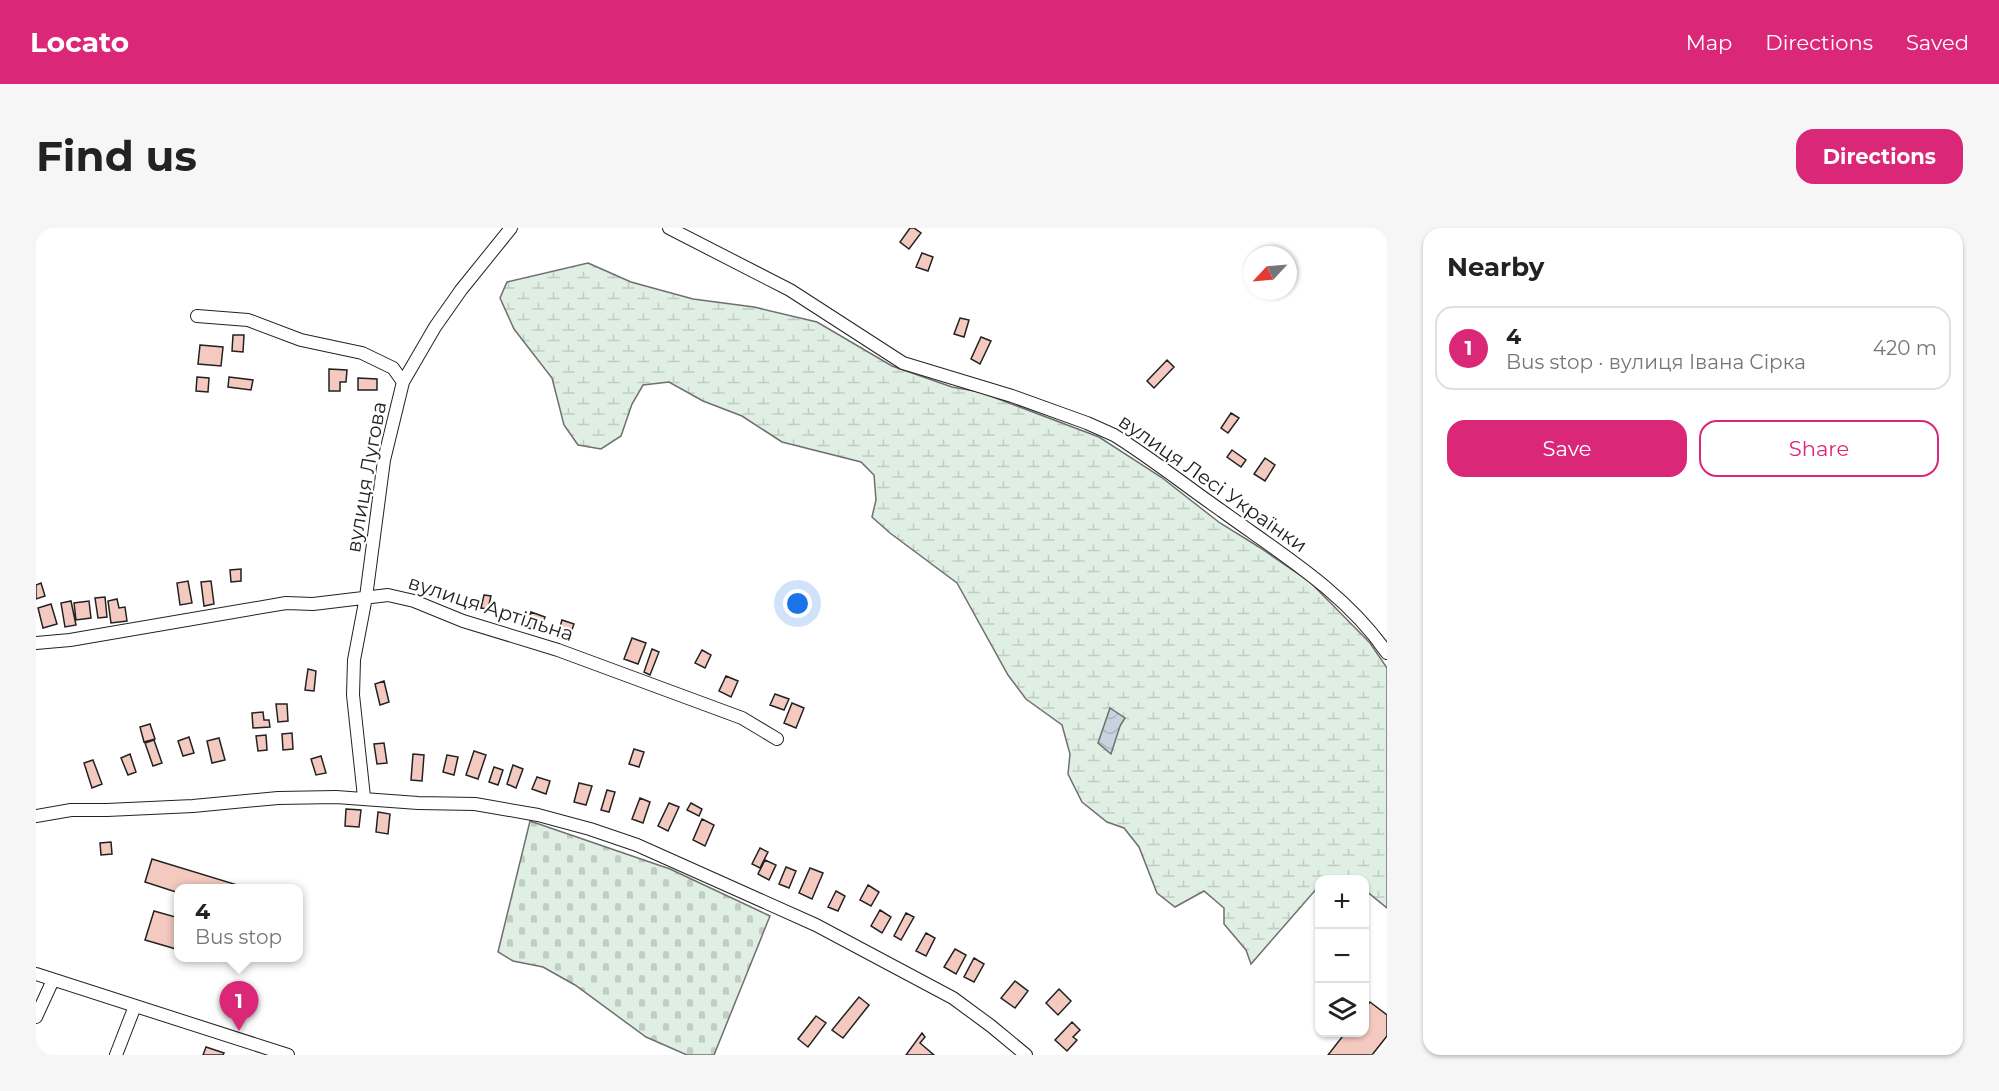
<!DOCTYPE html>
<html lang="en">
<head>
<meta charset="utf-8">
<style>
  :root { --surface:#fff; --page:#f6f6f6; --text:#222; --muted:#767676; --line:#e0e0e0; --accent:#db2777 }
  body { margin:0; font-family:Montserrat,sans-serif; background:var(--page); color:var(--text) }
  .controls { position:absolute; right:18px; bottom:18px; display:grid; overflow:hidden; border-radius:12px; box-shadow:0 2px 4px #0004 }
  .controls button { width:54px; height:54px; display:grid; place-items:center; padding:0; border:0; border-bottom:2px solid var(--line); background:var(--surface); color:var(--text); font:30px sans-serif }
  .compass { position:absolute; left:1207px; top:18px; width:54px; height:54px; border-radius:50%; background:var(--surface); box-shadow:0 2px 4px #0004; rotate:244deg }
  .you { position:absolute; left:762px; top:376px; width:21px; height:21px; margin:-15px; border:4px solid #fff; border-radius:50%; background:#1a73e8; box-shadow:0 0 0 9px #1a73e833 }
  .badge { display:grid; place-items:center; width:39px; height:39px; border-radius:50%; background:var(--accent); color:#fff; font-size:20px; font-weight:700 }
  .pin { position:absolute; translate:-50% -50px; filter:drop-shadow(0 2px 3px #0008) }
  .pin::after { content:''; position:absolute; top:32px; width:21px; height:18px; background:inherit; clip-path:polygon(0 0,100% 0,50% 100%) }
  .popup { position:absolute; left:138px; top:656px; width:129px; height:78px; box-sizing:border-box; display:grid; place-content:center; border-radius:12px; background:var(--surface); filter:drop-shadow(0 2px 4px #0005); font-size:20px; white-space:nowrap; color:var(--muted) }
  .popup b { font-size:22px; color:var(--text) }
  .popup::after { content:''; position:absolute; left:50%; top:100%; margin-left:-12px; border:12px solid transparent; border-top-color:var(--surface) }
  .list { margin:0; padding:0; list-style:none }
  h2 { display:flex; justify-content:space-between; align-items:center; height:78px; margin:0; padding:0 24px; font-size:26px }
  h2 small { font-size:20px; font-weight:400; color:var(--muted) }
  .list li { display:grid; grid-template-columns:39px 1fr auto; gap:18px; align-items:center; box-sizing:border-box; height:84px; margin:0 12px 12px; padding:0 12px; border:2px solid var(--line); border-radius:18px }
  .list b { display:block; font-size:22px; white-space:nowrap }
  .list p { margin:0; font-size:20px; white-space:nowrap; color:var(--muted) }
  .list em { font-size:20px; font-style:normal; color:var(--muted) }
  .actions { display:flex; gap:12px; padding:18px 24px }
  .actions a { flex:1; padding:14px 0; border:2px solid var(--accent); border-radius:18px; text-align:center; font-size:21px; color:var(--accent) }
  .actions .main { background:var(--accent); color:#fff }
  .icon { flex:none; width:33px; height:33px; fill:none; stroke:currentColor; stroke-width:2; stroke-linecap:round; stroke-linejoin:round }
  .map { position:relative; flex:none; width:1351px; height:827px; overflow:hidden; border-radius:18px }
  header { display:flex; align-items:center; gap:36px; box-sizing:border-box; height:84px; padding:0 30px; background:var(--accent); color:#fff }
  header strong { font-size:28px }
  nav { display:flex; gap:33px; margin-inline-start:auto; font-size:21px }
  .intro { display:flex; align-items:center; justify-content:space-between; box-sizing:border-box; height:144px; padding:0 36px }
  h1 { margin:0; font-size:42px }
  .button { padding:15px 27px; border-radius:18px; background:var(--accent); color:#fff; font-size:21px; font-weight:700 }
  main { display:flex; gap:36px; padding:0 36px }
  aside { flex:1; background:var(--surface); border-radius:18px; box-shadow:0 2px 4px #0004 }
  .map>svg:first-child { display:block }
  .wetland { fill:url(#wetland-marsh); stroke:#6f6f6f; stroke-width:1.5 }
  .cemetery { fill:url(#cemetery-stones); stroke:#6f6f6f; stroke-width:1.5 }
  .water { fill:url(#water-waves); stroke:#6f6f6f; stroke-width:1.5 }
  .building { fill:#f3c9c0; stroke:#222; stroke-width:1.5 }
  .lines { fill:none; stroke-linecap:round; stroke-linejoin:round }
  .minor-casing { stroke:#222; stroke-width:14 }
  .minor { stroke:#fff; stroke-width:12 }
  .labels { text-anchor:middle; dominant-baseline:central; stroke-width:4.5; stroke-linejoin:round; paint-order:stroke }
  .street-label { font-size:20px; fill:#222; stroke:#fff }
</style>
</head>
<body>
<header>
<strong>Locato</strong>
<nav><a>Map</a><a>Directions</a><a>Saved</a></nav>
</header>
<div class="intro"><h1>Find us</h1><a class="button">Directions</a></div>
<main>
<div class="map">
<svg width="1351" height="827" viewBox="0 0 1351 827">
  <defs>
    <pattern id="wetland-marsh" width="20" height="14" patternUnits="userSpaceOnUse" patternTransform="scale(1.5)"><rect width="20" height="14" fill="#e0efe3"/><path d="M1 5h8M5 5V1M11 12h8M15 12V8" fill="none" stroke="#c0cdc2"/></pattern>
    <pattern id="cemetery-stones" width="16" height="16" patternUnits="userSpaceOnUse" patternTransform="scale(1.5)"><rect width="16" height="16" fill="#e0efe3"/><path d="M2 7V4a2 2 0 0 1 4 0v3zM10 15v-3a2 2 0 0 1 4 0v3z" fill="#c0cdc2"/></pattern>
    <pattern id="water-waves" width="16" height="10" patternUnits="userSpaceOnUse" patternTransform="scale(1.5)"><rect width="16" height="10" fill="#c7d3dd"/><path d="M0 5q4-4 8 0t8 0" fill="none" stroke="#abb5bd"/></pattern>
  </defs>
  <rect width="100%" height="100%" fill="#fff"/>
  <path class="wetland" d="M552,35l43,19 62,17 61,8 63,15 75,44 60,21 28,5 119,45 62,40 59,46 39,24 51,35 60,61 17,25v240l-22,-18 -1,-10h-44l-1,6 -68,78 -5,-14 -22,-26v-16l-20,-17 -29,16 -18,-14 -18,-46 -15,-19 -17,-6 -25,-20 -14,-28 2,-20 -8,-29 -36,-26 -18,-24 -51,-92 -67,-50 -18,-16 4,-17 -2,-25 -13,-13 -79,-20 -40,-26 -39,-15 -34,-19 -26,3 -11,19 -11,32 -20,13 -23,-4 -14,-20 -12,-47 -38,-49 -14,-31 7,-16z"/>
  <path class="cemetery" d="M494,593l140,48 100,47 -56,139h-27l-41,-18 -71,-52 -32,-18 -30,-6 -15,-9z"/>
  <path class="water" d="M1074,480l15,10 -5,8 -9,28 -13,-11z"/>
  <path class="building" d="M874,0h4l7,5 -12,16 -9,-7z
    M886,25l11,4 -5,14 -12,-4z
    M924,90l9,2 -5,17 -10,-3z
    M197,107h11l-1,17 -11,-1z
    M945,109l10,4 -11,23 -9,-5z
    M164,117l23,2 -2,19 -23,-2z
    M1131,132l7,7 -20,21 -7,-7z
    M293,141l18,1 -1,12h-6v9h-11z
    M161,149l12,1 -1,14 -12,-1z
    M193,149l24,3 -2,10 -23,-3z
    M322,150l19,1v11h-19z
    M1195,185l8,5 -11,15 -7,-5z
    M1196,222l14,10 -5,7 -14,-10z
    M1229,230l10,7 -10,16 -11,-7z
    M205,341v12l-10,1 -1,-12z
    M152,353l4,22 -12,2 -3,-22z
    M175,353l3,23 -10,2 -3,-24z
    M5,355l4,13 -9,3v-14z
    M448,367l7,1 -3,13 -7,-1z
    M69,369l2,20 -9,1 -3,-20z
    M81,371l2,9 6,-1 2,14 -16,2 -3,-22z
    M35,373l5,24 -11,2 -4,-24z
    M53,373l2,17 -15,2 -2,-17z
    M15,376l6,20 -14,4 -5,-20z
    M495,384l14,5 -5,15 -14,-5z
    M526,392l12,4 -6,17 -11,-4z
    M596,410l14,5 -8,21 -14,-5z
    M616,421l7,3 -9,23 -6,-3z
    M666,422l9,5 -6,13 -10,-5z
    M272,441l8,2 -2,20 -9,-1z
    M690,448l12,5 -7,16 -12,-6z
    M348,453l5,21 -9,3 -5,-21z
    M739,466l14,5 -5,11 -14,-5z
    M756,475l12,5 -8,20 -12,-5z
    M240,476h11l1,17 -10,1z
    M227,484l1,8h5l1,7 -17,1 -1,-15z
    M114,496l5,15 -11,3 -4,-15z
    M256,505l1,16 -10,1 -1,-16z
    M230,507l1,15 -9,1 -2,-15z
    M153,509l5,16 -11,3 -5,-15z
    M183,510l6,22 -13,3 -5,-22z
    M118,512l8,23 -9,3 -8,-23z
    M348,515l3,20 -10,1 -3,-20z
    M598,521l10,3 -5,15 -10,-3z
    M438,523l12,4 -8,24 -12,-4z
    M94,526l6,18 -8,3 -7,-17z
    M377,526l11,1 -2,26 -11,-1z
    M411,527l11,2 -4,18 -11,-3z
    M285,528l5,17 -10,2 -5,-16z
    M57,532l9,24 -10,4 -8,-25z
    M477,537l10,4 -7,19 -9,-4z
    M458,539l9,3 -5,15 -9,-3z
    M501,549l13,4 -4,13 -14,-5z
    M543,555l13,3 -6,19 -12,-3z
    M571,562l8,2 -6,20 -8,-2z
    M604,570l10,4 -7,21 -11,-4z
    M633,575l10,4 -11,24 -10,-5z
    M655,575l11,6 -3,7 -12,-6z
    M310,581l15,1 -2,17 -14,-1z
    M342,584l12,2 -2,20 -12,-2z
    M666,591l12,6 -9,21 -12,-6z
    M75,614l1,12 -11,1 -1,-12z
    M724,620l8,4 -8,16 -8,-4z
    M116,631l92,28 -1,1h-64v5l-34,-11z
    M729,632l11,5 -7,15 -11,-6z
    M750,639l10,4 -7,17 -10,-4z
    M774,640l13,5 -11,26 -13,-6z
    M832,657l11,7 -8,14 -11,-6z
    M800,663l9,5 -7,15 -10,-4z
    M844,682l11,7 -9,16 -11,-7z
    M118,683l25,7v21l-3,10 -31,-9z
    M870,685l8,4 -13,23 -7,-4z
    M890,705l9,5 -9,18 -10,-5z
    M919,721l11,6 -10,19 -12,-7z
    M938,730l10,6 -10,18 -10,-5z
    M979,753l13,10 -13,17 -14,-10z
    M1023,761l12,12 -13,14 -12,-12z
    M823,769l10,8 -26,33 -11,-8z
    M1334,774l17,13v21l-15,19h-44l18,-23h18v-23z
    M780,788l10,7 -18,24 -10,-8z
    M1036,794l8,8 -7,7 4,3 -10,11 -12,-11z
    M886,805l3,4 -5,6 14,12h-28z
    M170,819l18,6 -1,2h-20z"/>
  <g class="lines">
    <defs>
      <path id="minor" d="M633,0l121,62 113,73 109,33 75,27 27,12c37,23 72,51 108,76 59,43 123,81 165,142
        M161,88l51,4 53,20 61,13 31,15 10,14
        M0,415l34,-3 216,-37 27,1 75,-9 26,6 49,20 95,29 184,68 35,21
        M328,569l-11,-102 1,-35 12,-63 18,-137 19,-78 32,-55 26,-37 50,-62
        M0,588l35,-6h36l86,-4 85,-8 58,-1 82,6 57,1 63,11 52,14 47,16 179,80 137,73 38,28 35,29
        M0,746l252,81
        M0,789l17,-37
        M80,827l19,-49"/>
    </defs>
    <use href="#minor" class="minor-casing"/>
    <use href="#minor" class="minor"/>
  </g>
  <g class="labels">
    <g class="street-label">
      <text transform="translate(330 249) rotate(-80)">вулиця Лугова</text>
      <text transform="translate(1177 255) rotate(35)">вулиця Лесі Українки</text>
      <text transform="translate(455 380) rotate(18)">вулиця Артільна</text>
    </g>
  </g>
</svg>
<div class="controls">
<button>+</button>
<button>−</button>
<button><svg class="icon" aria-label="layers" viewBox="0 0 24 24"><path d="M12 4l9 5-9 5-9-5zM3 14l9 5 9-5"/></svg></button>
</div>
<svg class="compass" viewBox="-18 -18 36 36"><path d="M0-13l5 13h-10z" fill="#e53935"/><path d="M0 13l5-13h-10z" fill="#767676"/></svg>
<div class="you"></div>
<div class="pin badge" style="left:203px;top:803px">1</div>
<div class="popup"><b>4</b>Bus stop</div>
</div>
<aside>
<h2>Nearby<small></small></h2>
<ul class="list">
<li><span class="badge">1</span><div><b>4</b><p>Bus stop · вулиця Івана Сірка</p></div><em>420 m</em></li>
</ul>
<div class="actions"><a class="main">Save</a><a>Share</a></div>
</aside>
</main>
</body>
</html>
